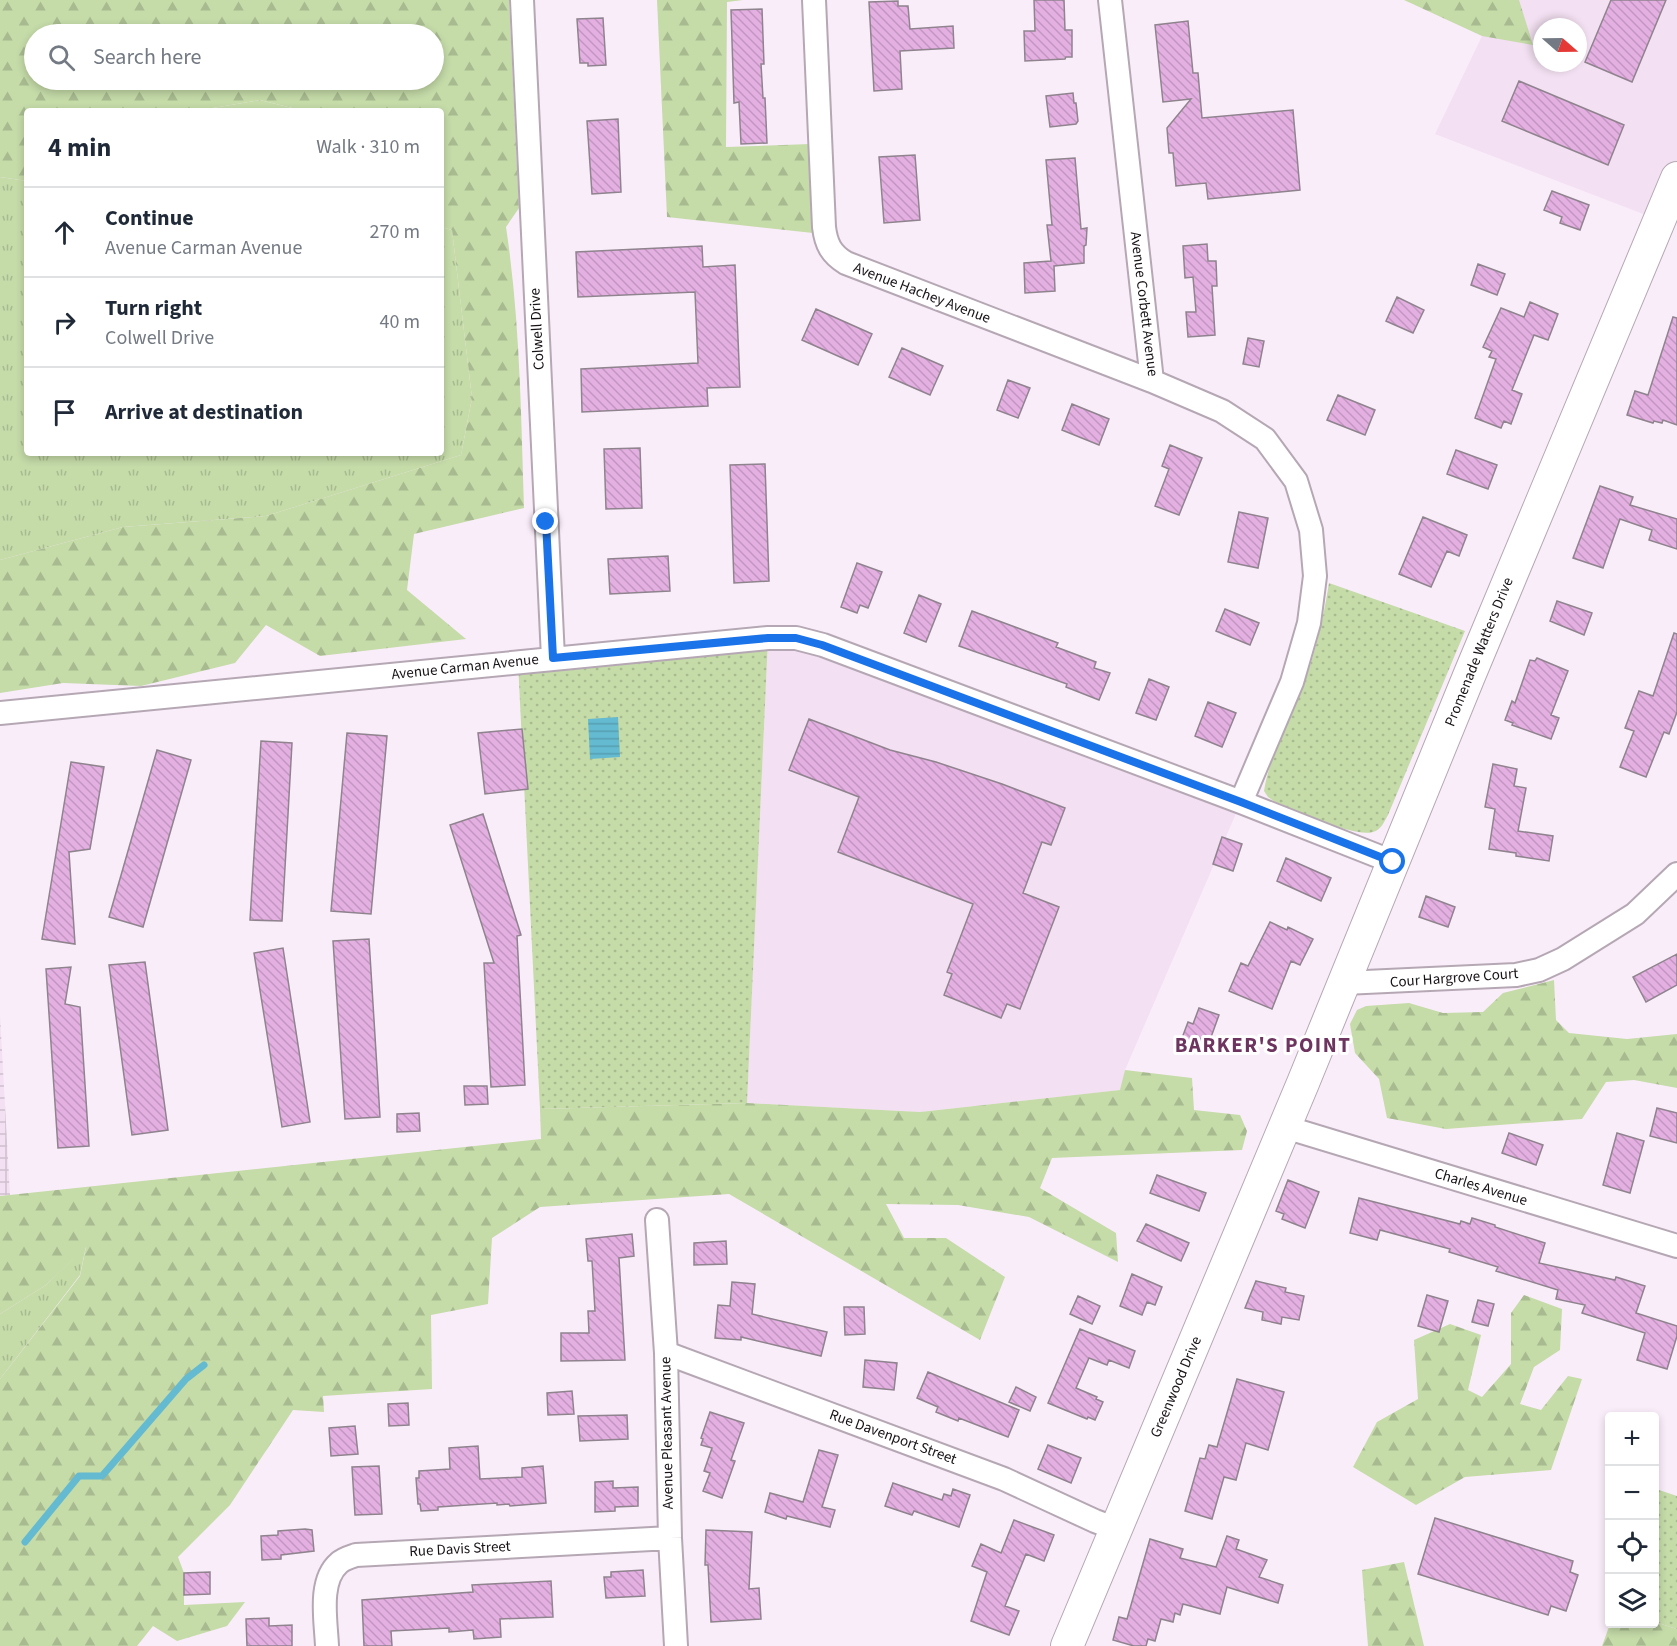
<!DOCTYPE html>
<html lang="en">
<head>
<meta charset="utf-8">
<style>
  :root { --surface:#fff; --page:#f2f2f3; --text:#1f2937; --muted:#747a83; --line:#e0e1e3 }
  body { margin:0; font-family:"Source Sans 3",sans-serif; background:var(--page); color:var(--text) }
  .controls { position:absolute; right:18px; bottom:18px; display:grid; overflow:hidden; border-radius:6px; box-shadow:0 3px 9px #0003 }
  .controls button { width:54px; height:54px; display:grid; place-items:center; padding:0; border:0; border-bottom:2px solid var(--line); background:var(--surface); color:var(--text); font:30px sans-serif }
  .compass { position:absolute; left:1533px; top:18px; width:54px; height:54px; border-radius:50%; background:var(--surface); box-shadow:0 3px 9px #0003; rotate:110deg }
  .stop { position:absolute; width:18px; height:18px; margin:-14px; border:4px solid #1a73e8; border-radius:50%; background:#fff }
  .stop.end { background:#1a73e8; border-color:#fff; box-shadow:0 2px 6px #0008 }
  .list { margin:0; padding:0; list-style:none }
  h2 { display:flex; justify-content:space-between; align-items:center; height:78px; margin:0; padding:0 24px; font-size:26px }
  h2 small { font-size:20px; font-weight:400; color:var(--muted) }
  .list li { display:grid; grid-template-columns:39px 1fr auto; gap:18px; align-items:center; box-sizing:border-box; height:90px; padding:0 24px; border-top:2px solid var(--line) }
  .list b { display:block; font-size:22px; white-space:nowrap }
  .list p { margin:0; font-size:20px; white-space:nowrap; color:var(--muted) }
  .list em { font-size:20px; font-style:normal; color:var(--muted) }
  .icon { flex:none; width:33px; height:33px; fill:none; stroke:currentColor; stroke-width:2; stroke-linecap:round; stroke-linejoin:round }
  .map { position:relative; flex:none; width:1677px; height:1646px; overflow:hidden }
  .search { position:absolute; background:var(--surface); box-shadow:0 3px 9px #0003; left:24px; top:24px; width:420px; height:66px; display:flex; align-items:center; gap:15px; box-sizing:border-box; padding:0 21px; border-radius:33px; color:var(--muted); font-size:22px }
  .panel { position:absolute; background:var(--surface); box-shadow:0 3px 9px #0003; left:24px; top:108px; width:420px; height:348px; border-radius:6px }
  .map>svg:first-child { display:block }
  .built { fill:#f3e0f2; fill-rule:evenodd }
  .industrial { fill:url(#industrial-grid) }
  .grass { fill:url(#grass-tufts) }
  .forest { fill:url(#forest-firs); fill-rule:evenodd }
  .park { fill:url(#park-dots) }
  .water { fill:url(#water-rules) }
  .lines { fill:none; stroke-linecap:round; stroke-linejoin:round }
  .stream { stroke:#64bad0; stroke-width:7 }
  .building { fill:url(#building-back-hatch); stroke:#8f838e; stroke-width:1.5 }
  .minor-casing { stroke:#b5a8b4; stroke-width:26 }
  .secondary-casing { stroke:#b5a8b4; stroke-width:34 }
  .minor { stroke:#fff; stroke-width:22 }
  .secondary { stroke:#fff; stroke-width:32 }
  .route { stroke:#1a73e8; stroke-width:8 }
  .labels { text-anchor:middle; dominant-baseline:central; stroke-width:6; stroke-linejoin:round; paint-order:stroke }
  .street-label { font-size:15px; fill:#171216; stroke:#fff }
  .district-label { font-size:21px; font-weight:bold; letter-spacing:1.5px; fill:#6d3460; stroke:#fff }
</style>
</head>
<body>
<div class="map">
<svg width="1677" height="1646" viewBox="0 0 1677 1646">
  <defs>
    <pattern id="industrial-grid" width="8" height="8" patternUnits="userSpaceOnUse" patternTransform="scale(1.5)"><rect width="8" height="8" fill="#f3e0f2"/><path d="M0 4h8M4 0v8" fill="none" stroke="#d0bfcf"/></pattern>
    <pattern id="grass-tufts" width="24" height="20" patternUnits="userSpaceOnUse" patternTransform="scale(1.5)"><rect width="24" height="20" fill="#c5dba8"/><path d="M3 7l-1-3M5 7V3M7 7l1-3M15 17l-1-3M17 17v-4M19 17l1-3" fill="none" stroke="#a8bb90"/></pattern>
    <pattern id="forest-firs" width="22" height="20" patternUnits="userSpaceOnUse" patternTransform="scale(1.5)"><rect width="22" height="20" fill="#c5dba8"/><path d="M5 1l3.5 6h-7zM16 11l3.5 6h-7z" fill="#a8bb90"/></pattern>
    <pattern id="park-dots" width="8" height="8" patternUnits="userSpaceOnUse" patternTransform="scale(1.5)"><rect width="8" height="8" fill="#c5dba8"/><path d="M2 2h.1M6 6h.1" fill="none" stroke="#a8bb90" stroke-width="1.8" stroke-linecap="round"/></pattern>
    <pattern id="water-rules" width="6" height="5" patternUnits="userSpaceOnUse" patternTransform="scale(1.5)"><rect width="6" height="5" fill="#64bad0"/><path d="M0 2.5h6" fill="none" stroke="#569fb2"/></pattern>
    <pattern id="building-back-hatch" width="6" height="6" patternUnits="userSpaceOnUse" patternTransform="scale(1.5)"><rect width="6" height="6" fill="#e4b0e2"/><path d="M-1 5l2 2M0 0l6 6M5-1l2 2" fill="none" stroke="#c396c1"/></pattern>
  </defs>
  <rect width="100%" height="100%" fill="#faedfa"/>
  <path class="built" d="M1481,0h196v178l-18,42 -224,-86 47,-98zM1542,27h36v36h-36z
    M768,638h28l445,164 -116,268 -4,20 -201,22 -173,-9z"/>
  <path class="industrial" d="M0,1015l10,180 -10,1z"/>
  <path class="grass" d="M260,100l44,11h-109z
    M0,177l27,4v272h414v-226l11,3 20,168 -11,57 -195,61 -143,11 -123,33z
    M86,1246l-6,29 -80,104v-65l46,-29z"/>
  <path class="forest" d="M0,0h509l10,208 -13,19c14,92 15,187 18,281l-110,26 -7,56 59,49 -146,17 -54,-31 -31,38 -94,23 -78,-3 -63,10v-133l123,-33 143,-11 195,-61 11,-57 -20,-168 -11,-3v-116h-137l-44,-11 -65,11h-168v70l-27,-4zM34,34h400v46h-400z
    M657,0h86l-16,2 -1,145 84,-3 3,89 -146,-16z
    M1404,0h115l14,45 -51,-9z
    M1554,980l2,40 13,13 58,6 50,-5v54l-43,-8 -28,2 -24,37 -136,10 -59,-11 -8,-39 -24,-26 -5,-29 7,-14 9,-4 43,-3 34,10 40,-1 20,-19z
    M1125,1070l67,8 2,32 46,5 7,16 -5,19 -190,8 -12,30 76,45 2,29 -89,-45 -71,-12 -72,-1 18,34h42l59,39 -25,63 -251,-146 -189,13 -48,31 -4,66 -57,11 1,74 -109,7 1,16 -31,-2 -63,95 -52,52 6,16v32l61,-3 -18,24 -50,15 -24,-15 -16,20h-137v-267l80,-103 6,-29 -40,38 -46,29v-118l541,-57 -1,-30 207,-6 173,9 200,-22z
    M1524,1295l38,14 -2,41 -26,17 -14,37 21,6 27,-34 14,3 -31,91 -86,7 -49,28 -63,-38 24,-45 41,-23 -4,-59 36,-16 31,11 -13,55 14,7 29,-33v-51z
    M1404,1562l20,84h-56l-6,-76z
    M1655,1622l22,7v17h-75l8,-22h44z"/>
  <path class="park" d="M1329,583l136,48 -77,184c-4,7 -7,15 -15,17 -19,6 -77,-22 -98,-30l-7,-5 -4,-6c5,-33 22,-61 34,-92 16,-40 24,-73 31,-116z
    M768,638l-21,465 -207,6 -22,-447z
    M1656,1489l21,7v133l-22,-7z"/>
  <path class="water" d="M618,717l2,40 -30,2 -2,-40z"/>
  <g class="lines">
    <path class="stream" d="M25,1542l54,-66h23l84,-97 18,-14"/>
  </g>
  <path class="building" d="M1034,0h30l1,30h7v27h-6l-1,2 -40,2 -1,-30h11z
    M1611,0h55l-34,82 -47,-20z
    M898,1v5h10l2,23 43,-3 1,22 -54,3 2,38 -28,2 -5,-89z
    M762,9l2,55h-3l2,34h2l2,45 -26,1 -2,-42 -5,1 -3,-93z
    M603,18l3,47 -18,1v-3h-8l-3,-44z
    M1188,21l5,52h5l4,45 91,-8 7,80 -92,9 -2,-16 -30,3 -3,-33h-4l-2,-25 24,-29 -28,3 -8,-77z
    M1519,81l105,44 -16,40 -106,-44z
    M1073,93l1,10h2l2,18 -2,3 -26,3 -4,-31z
    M618,119l3,73 -29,2 -5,-73z
    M915,155l5,65 -36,3 -5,-66z
    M1075,158l6,71 6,-1 -1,17 -2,1v17l-30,3 1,25 -30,2 -1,-30 27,-2 -4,-36h5l-6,-65z
    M1552,191l37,14 -9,25 -20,-7 2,-6 -18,-7z
    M1207,244l1,17h8l1,25h-5l3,49 -27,2 -2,-25h10l-3,-35 -8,1 -2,-32z
    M702,246l1,21 32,-2 5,122 -33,1 1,18 -126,6 -1,-43 117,-6 -3,-71 -117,5 -2,-45z
    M1478,264l27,10 -8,21 -26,-10z
    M1397,297l27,13 -11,23 -27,-12z
    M1530,302l28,12 -10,26 -14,-5 -22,55 10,4 -11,30 -7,-3 -3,7 -26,-10 21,-59 -7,-2 3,-6 -9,-4 18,-39 23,9z
    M816,309l56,25 -14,31 -56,-25z
    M1673,317l4,1v107l-14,-5 -1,3 -8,-2 -1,2 -26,-8 8,-24 13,4z
    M1248,338l16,3 -5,26 -16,-3z
    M902,348l41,18 -13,29 -41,-18z
    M1008,380l22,8 -12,30 -21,-8z
    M1338,395l37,15 -10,25 -38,-15z
    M1072,404l37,15 -10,26 -37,-15z
    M1170,445l32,13 -23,57 -24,-9 14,-37 -7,-3z
    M640,448l2,60 -36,1 -2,-60z
    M1456,450l41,15 -9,24 -41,-15z
    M765,464l4,117 -35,2 -4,-118z
    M1600,486l33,11 -3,8 47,14v30l-28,-9 3,-10 -32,-11 -17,49 -30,-10z
    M1239,512l29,6 -10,50 -30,-6z
    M1423,517l44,18 -8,21 -12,-5 -16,36 -32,-13z
    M668,556l2,35 -60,3 -2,-35z
    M857,563l25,9 -14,36 -8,-3 -3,8 -16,-6z
    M919,595l22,9 -15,38 -22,-9z
    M1557,601l35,12 -8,22 -34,-14z
    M1225,609l34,14 -9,22 -34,-14z
    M972,611l86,32 -2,4 40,15 -2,6 16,5 -11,27 -33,-13 1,-3 -108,-38z
    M1674,633l3,1v78l-8,22 -5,-2 -18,45 -26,-10 14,-36 -9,-3 14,-37 14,5z
    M1537,658l31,13 -17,44 8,3 -8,21 -39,-14 1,-2 -8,-3 7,-19 3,2 15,-43 5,1z
    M1149,679l20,8 -13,33 -20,-7z
    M1208,702l28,11 -14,34 -27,-11z
    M809,719l81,31 46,12 66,22 63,24 -14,37 -9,-3 -19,51 36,14 -39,102 -13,-5 -6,14 -57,-23 8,-21 -5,-2 26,-68 -135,-52 21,-55 -70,-27z
    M522,729l6,60 -43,5 -7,-61z
    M347,733l40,3 -16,178 -40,-3z
    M261,741l31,2 -10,178 -32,-1z
    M157,750l34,10 -48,167 -34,-10z
    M71,762l33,5 -14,82 -21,3 6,92 -33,-5z
    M1493,764l24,5 -3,17 12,2 -8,43 35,5 -4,25 -33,-5v-3l-27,-4 6,-40 -10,-2z
    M483,814l38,121 -4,1 8,149 -34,2 -7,-124h10l-44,-138z
    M1222,837l20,7 -9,27 -20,-7z
    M1286,858l45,20 -10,23 -44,-20z
    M1426,896l29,11 -7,20 -29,-10z
    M1270,922l17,8 1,-3 25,12 -13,26 -9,-4 -19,48 -43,-18 12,-28 7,3z
    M369,939l11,178 -35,2 -12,-178z
    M283,948l27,174 -28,5 -28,-174z
    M1677,954v31l-31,17 -13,-25z
    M145,962l23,168 -36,5 -23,-170z
    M71,967l-6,37 15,3 9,139 -31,2 -12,-179z
    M1199,1008l20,7 -13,36 -21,-7 2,-4 -5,-2 6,-16 5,2z
    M464,1086h23l1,18 -23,1z
    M1657,1108l20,5v30l-27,-7z
    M419,1113l1,18 -23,1v-18z
    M1509,1133l34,12 -7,20 -34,-12z
    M1617,1133l27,8 -14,52 -27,-8z
    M1157,1175l49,18 -7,18 -49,-18z
    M1288,1180l31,12 -14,36 -23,-9 2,-5 -8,-3z
    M1359,1198l101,26 1,-3 9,3 2,-6 23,7v2l50,16 -6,20 76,17 1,-3 29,9 -9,27 41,13v10l-10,33 -30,-9 8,-27 -63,-20 3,-8 -29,-6 2,-9 -62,-19 2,-4 -49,-15 1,-3 -70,-19 -3,10 -27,-7z
    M1146,1224l43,19 -8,18 -44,-20z
    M632,1234l2,22 -15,2 6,102 -64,1v-28h28l-1,-22h7l-3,-50h-4l-2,-22z
    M726,1241l1,23 -33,1v-22z
    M1132,1274l30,13 -7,18 -8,-3 -5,13 -22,-9z
    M1256,1281l30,7 -1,4 19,4 -5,24 -17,-3 -1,7 -19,-4 1,-8 -18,-4z
    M732,1282l23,2 -3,30 75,18 -6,24 -80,-19v3l-26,-2 3,-33 12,1z
    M1427,1295l21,6 -9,31 -21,-6z
    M1078,1296l22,10 -8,18 -22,-10z
    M1478,1300l16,4 -6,22 -16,-4z
    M844,1307h20l1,27 -20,1z
    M1080,1329l55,22 -6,17 -20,-8 -2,5 -18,-7 -13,30 21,9 -1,2 7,3 -8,18 -7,-3 -1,2 -39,-16z
    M865,1360l32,3 -3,27 -31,-3z
    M928,1372l91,38 -11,27 -49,-19 -1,3 -22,-9 2,-5 -21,-9z
    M1237,1379l47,13 -16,58 -22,-7 -10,37 -12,-3 -12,42 -27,-8 15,-53 5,1 4,-14 8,2z
    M1016,1387l20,10 -6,14 -21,-9z
    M572,1391l2,23 -26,1 -1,-22z
    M408,1403l1,22 -20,1 -1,-22z
    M710,1412l34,11 -13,37 4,1 -13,37 -19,-7 7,-18 -6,-2 8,-23 -11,-3 2,-6 -2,-1z
    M627,1415l1,24 -48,2 -2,-25z
    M355,1426l3,28 -27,2 -2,-28z
    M1048,1445l33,13 -10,25 -33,-14z
    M478,1446l2,33 42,-2v-9l21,-2 3,37 -36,3 -1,-2 -12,1v-2l-59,4v3l-17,1 -1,-7h-2l-2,-26h3v-7l31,-2 -1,-21z
    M819,1450l19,5 -16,52 13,3 -5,17 -43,-11 -1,3 -21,-7 5,-19 33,9z
    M379,1466l3,48 -27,1 -3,-48z
    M613,1481v7l25,-1v19l-23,1v4l-20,1v-30z
    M893,1483l49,17 2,-6 7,2 2,-7 17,6 -11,32 -45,-16 -2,4 -27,-9z
    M1435,1518l138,43 -3,11 8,3 -12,36 -15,-5 -3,9 -130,-41z
    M1014,1520l40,15 -10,26 -18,-7 -21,52 14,5 -10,24 -38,-14 16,-49 -15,-6 9,-22 20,9z
    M305,1529l7,1 2,21 -33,4v4l-19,1 -1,-24 17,-1v-4z
    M706,1530l46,2 -3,57 10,-1 2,31 -50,3 -3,-57h-3z
    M1227,1536l12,4 -3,9 31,11 -8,17 24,8 -5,18 -51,-16 -7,27 -37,-10 -3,11 -5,-2 -2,9 -12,-3 -6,22 -7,-2 -2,7h-12l-21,-6 6,-23 8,2 23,-80 33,10 -3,9 36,9z
    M643,1570l2,26 -39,2 -2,-21h7v-5z
    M210,1572v22l-26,1v-22z
    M551,1581l2,36 -53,2 1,18 -27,2 -1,-9 -24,2v-4l-58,3 1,15h-28l-2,-46 111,-8 -1,-7z
    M269,1618v8l23,-1v21h-45l-1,-27z"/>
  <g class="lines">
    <defs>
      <path id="minor" d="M522,0l31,658
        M814,0l10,227c2,17 7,27 22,36l306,118 70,30 43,28 31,42 15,49 4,46 -6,47 -17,59 -51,120
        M1110,0l42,381
        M0,713l768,-75h28l27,7 418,157 152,60
        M1344,983l172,-8 23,-5 24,-11 72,-45 42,-40
        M1285,1127l392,119
        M657,1220l9,133 4,185 6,108
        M666,1353l338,126 91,42 21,8
        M327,1646c-1,-25 -9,-65 12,-83 4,-4 11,-6 17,-8l314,-17"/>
      <path id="secondary" d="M1067,1646l236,-563 166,-407 208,-498"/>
    </defs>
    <use href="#minor" class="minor-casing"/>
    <use href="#secondary" class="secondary-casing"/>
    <use href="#minor" class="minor"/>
    <use href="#secondary" class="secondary"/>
  </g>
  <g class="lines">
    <path class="route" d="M546,522l7,136 215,-20h28l26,7 419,157 152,60"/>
  </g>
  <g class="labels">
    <g class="street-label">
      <text transform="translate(922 293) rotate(21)">Avenue Hachey Avenue</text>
      <text transform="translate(1144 304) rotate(83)">Avenue Corbett Avenue</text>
      <text transform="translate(537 329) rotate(-93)">Colwell Drive</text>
      <text transform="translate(1479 652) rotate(-68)">Promenade Watters Drive</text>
      <text transform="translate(465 667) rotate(-6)">Avenue Carman Avenue</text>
      <text transform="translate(1454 978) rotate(-4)">Cour Hargrove Court</text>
      <text transform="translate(1481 1187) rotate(17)">Charles Avenue</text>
      <text transform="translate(1176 1387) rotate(-67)">Greenwood Drive</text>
      <text transform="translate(667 1433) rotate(-91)">Avenue Pleasant Avenue</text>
      <text transform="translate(893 1437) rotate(20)">Rue Davenport Street</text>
      <text transform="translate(460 1549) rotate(-3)">Rue Davis Street</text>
    </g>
    <g class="district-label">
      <text x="1263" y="1045">BARKER'S POINT</text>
    </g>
  </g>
</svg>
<div class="controls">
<button>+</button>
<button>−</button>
<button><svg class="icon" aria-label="locate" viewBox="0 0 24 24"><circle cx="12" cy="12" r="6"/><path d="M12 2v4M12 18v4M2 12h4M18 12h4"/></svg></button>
<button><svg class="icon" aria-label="layers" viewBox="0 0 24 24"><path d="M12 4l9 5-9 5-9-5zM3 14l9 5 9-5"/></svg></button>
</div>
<svg class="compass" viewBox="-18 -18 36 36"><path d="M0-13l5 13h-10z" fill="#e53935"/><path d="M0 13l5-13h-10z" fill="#747a83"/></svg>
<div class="stop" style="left:1393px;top:862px"></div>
<div class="stop end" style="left:546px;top:522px"></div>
<div class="search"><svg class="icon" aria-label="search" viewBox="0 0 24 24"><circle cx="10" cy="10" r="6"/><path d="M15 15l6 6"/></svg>Search here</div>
<section class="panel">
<h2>4 min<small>Walk · 310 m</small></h2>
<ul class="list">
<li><svg class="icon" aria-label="ahead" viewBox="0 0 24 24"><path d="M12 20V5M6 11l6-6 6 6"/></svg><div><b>Continue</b><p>Avenue Carman Avenue</p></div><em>270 m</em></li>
<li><svg class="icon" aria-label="right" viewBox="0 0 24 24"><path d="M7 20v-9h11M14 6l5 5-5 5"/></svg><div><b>Turn right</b><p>Colwell Drive</p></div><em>40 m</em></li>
<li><svg class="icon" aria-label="arrive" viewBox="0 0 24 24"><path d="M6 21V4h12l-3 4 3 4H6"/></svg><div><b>Arrive at destination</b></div></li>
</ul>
</section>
</div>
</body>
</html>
